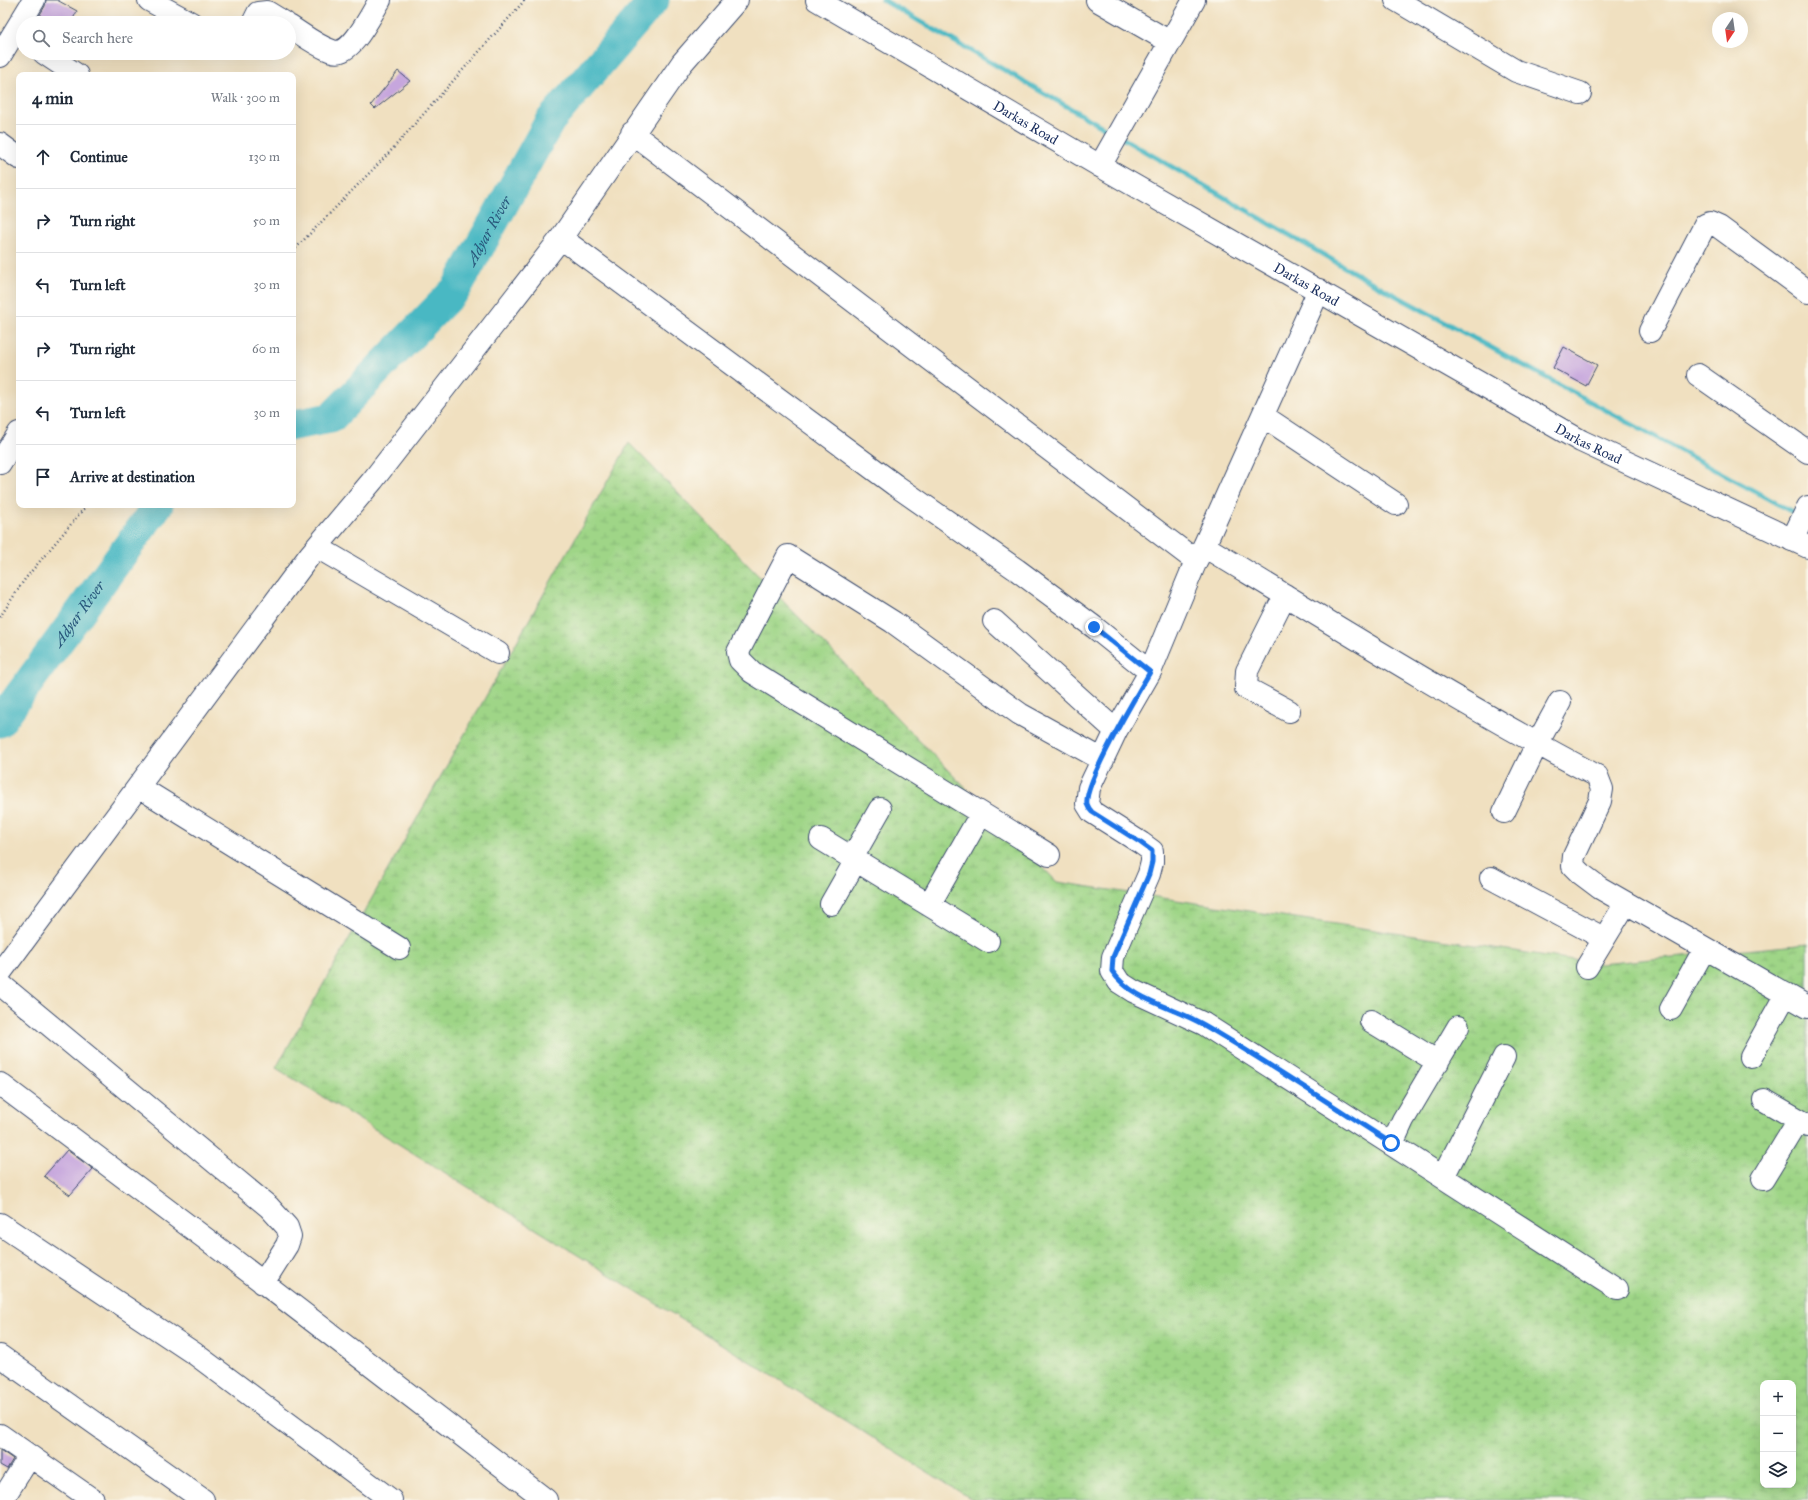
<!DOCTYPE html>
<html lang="en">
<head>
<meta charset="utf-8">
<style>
  :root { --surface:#fff; --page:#f2f2f3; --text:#1f2937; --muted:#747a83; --line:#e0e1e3 }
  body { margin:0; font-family:"IM FELL Great Primer",serif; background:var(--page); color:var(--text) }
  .controls { position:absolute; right:12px; bottom:12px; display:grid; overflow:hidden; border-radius:8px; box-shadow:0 4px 16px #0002 }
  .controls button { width:36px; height:36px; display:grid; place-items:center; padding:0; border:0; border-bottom:1px solid var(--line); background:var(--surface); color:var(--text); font:20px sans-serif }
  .compass { position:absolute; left:1712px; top:12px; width:36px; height:36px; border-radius:50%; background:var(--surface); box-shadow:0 4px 16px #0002; rotate:193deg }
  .stop { position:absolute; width:12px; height:12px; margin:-9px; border:3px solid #1a73e8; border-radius:50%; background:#fff }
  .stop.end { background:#1a73e8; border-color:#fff; box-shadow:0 1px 4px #0008 }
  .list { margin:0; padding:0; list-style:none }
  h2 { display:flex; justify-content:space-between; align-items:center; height:52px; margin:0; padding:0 16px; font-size:17px }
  h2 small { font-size:13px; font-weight:400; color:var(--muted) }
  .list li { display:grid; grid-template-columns:26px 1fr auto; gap:12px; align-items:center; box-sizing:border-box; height:64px; padding:0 16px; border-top:1px solid var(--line) }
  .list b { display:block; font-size:15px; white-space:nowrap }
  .list em { font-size:13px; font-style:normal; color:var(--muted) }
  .icon { flex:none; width:22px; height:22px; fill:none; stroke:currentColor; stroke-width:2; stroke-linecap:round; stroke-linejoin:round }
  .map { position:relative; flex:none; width:1808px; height:1500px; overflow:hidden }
  .search { position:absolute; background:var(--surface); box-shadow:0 4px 16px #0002; left:16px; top:16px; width:280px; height:44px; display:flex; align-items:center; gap:10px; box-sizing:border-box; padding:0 14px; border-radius:22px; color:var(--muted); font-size:15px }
  .panel { position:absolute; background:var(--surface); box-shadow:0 4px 16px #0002; left:16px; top:72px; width:280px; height:436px; border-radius:8px }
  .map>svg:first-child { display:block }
  .wetland { fill:url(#wetland-marsh); stroke:#5d8272; fill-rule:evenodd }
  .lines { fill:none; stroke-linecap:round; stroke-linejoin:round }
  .stream { stroke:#4ab8c3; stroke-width:5 }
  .river { stroke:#4ab8c3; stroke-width:31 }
  .building { fill:#c6a6dd }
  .minor-casing { stroke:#3b4a6d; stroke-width:24 }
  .major-casing { stroke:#3b4a6d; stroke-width:24 }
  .path { stroke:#3b4a6d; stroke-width:2.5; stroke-dasharray:1 3; stroke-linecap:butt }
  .minor { stroke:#fff; stroke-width:22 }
  .major { stroke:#fff; stroke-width:22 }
  .route { stroke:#1a73e8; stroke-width:5 }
  .labels { text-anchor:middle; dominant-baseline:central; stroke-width:3; stroke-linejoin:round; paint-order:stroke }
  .street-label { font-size:14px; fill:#1b2f5e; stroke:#fbf7ec }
  .water-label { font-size:15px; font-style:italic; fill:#29587c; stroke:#fbf7ec }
</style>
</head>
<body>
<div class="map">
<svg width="1808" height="1500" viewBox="0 0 1808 1500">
  <defs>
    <pattern id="wetland-marsh" width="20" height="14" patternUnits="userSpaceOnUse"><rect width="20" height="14" fill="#9fd587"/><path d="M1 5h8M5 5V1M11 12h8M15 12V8" fill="none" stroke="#88b777"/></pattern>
  </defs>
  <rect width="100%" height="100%" fill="#fbf7ec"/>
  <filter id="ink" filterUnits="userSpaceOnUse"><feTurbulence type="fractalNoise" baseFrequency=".025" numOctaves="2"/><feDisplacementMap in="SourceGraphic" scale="8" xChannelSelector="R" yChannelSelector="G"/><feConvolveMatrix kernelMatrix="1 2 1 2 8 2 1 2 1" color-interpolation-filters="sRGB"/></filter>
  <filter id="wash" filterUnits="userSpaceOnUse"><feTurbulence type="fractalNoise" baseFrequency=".012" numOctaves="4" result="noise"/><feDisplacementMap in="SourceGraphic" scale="16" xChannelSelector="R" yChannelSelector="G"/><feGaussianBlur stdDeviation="0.9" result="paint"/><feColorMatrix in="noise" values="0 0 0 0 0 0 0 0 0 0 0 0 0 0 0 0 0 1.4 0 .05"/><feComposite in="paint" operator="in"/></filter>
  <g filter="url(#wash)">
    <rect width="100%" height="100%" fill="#f0e0c0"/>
    <path class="wetland" d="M629,443l428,439 543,82 208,-20v556h-835l-697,-432zM1763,1383h30v102h-30z"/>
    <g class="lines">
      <path class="stream" d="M883,0l230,133
        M1122,138l238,138 438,239"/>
      <g class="river">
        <path id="s1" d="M293,425l38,-7 125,-129 94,-168 104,-121"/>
        <path id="s2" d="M0,722l158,-217"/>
      </g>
    </g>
    <g id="blocks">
      <path class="building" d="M46,0h11l20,11 -6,12h-36l10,-17z
        M398,71l12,10 -35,28 -4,-4z
        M1564,347l33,18 -11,21 -33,-18z
        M67,1150l26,19 -23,26 -26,-19z
        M0,1450l13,9 -6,10 -7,-4z"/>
    </g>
  </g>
  <g filter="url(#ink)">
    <use href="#blocks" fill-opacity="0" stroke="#3b4a6d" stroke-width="1"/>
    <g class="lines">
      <defs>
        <path id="minor" d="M149,0l42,23
          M1097,0l73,42
          M1396,0l120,71 64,22
          M253,23l5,-10 9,-1 18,11
          M289,26c13,8 28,20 43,25 19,7 39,-37 48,-51
          M44,53l33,22
          M0,56l34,-56
          M632,133l564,428
          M0,144l19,14
          M1100,166l94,-166
          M561,238l334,247 122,85 77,57 56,45
          M1319,290l-115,256 -8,15 -46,111 -34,59 -27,57 -2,16 5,8 49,31 11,8v11l-3,12 -36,83 -1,14 7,11 14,9 71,33 413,265
          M1650,331l55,-106 5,-2 9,4 89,65
          M1698,375l110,77
          M1263,416l133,88
          M0,463l19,-30
          M1792,540l16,-33
          M1204,546c130,79 259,159 393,230l5,13 -2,12 -26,55 -1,10 7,7 20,15 208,119
          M317,547l181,106
          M1285,595l-38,76 -1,17 43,23
          M994,621l122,110
          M139,787l260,161
          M1504,812l33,-68 23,-42
          M821,839l167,102
          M1049,855l-297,-183 -12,-12 -2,-8 50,-96 105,66 127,92 83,46
          M852,858l28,-49
          M1491,878l112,60
          M831,904l25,-44
          M929,905l52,-91
          M1587,967l39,-64
          M0,973l310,-418 63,-75 188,-242 121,-175 55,-63
          M0,984l269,223 18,20 3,9 -3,9 -24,38
          M1671,1009l34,-61
          M1371,1021l67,41
          M1751,1057l35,-63
          M0,1084l222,167 324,249
          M1764,1100l44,25
          M1392,1144l11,-24 55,-93
          M1443,1177l61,-120
          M1763,1179l36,-59
          M0,1224l195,130 196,146
          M0,1356l203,144
          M0,1435l93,65
          M2,1500l28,-44"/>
        <g id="major">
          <path id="s3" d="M817,0l283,166 481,275 227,106"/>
        </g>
      </defs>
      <use href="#minor" class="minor-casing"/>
      <use href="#major" class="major-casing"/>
      <path class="path" d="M293,251l96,-98 136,-153
        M0,617l25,-38 62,-74"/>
      <use href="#minor" class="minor"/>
      <use href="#major" class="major"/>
    </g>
  </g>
  <g class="lines" filter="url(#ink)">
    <path class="route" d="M1094,627l56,45c-12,21 -67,112 -63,132 1,3 3,6 5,8l49,31 11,8v11l-3,12 -36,83 -1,14c20,30 62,36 92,54 64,37 125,79 187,118"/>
  </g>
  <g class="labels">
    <g class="street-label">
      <text stroke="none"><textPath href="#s3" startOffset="242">Darkas Road</textPath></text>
      <text stroke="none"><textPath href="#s3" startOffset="566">Darkas Road</textPath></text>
      <text stroke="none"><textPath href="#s3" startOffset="890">Darkas Road</textPath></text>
    </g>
    <g class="water-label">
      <text stroke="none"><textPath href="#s1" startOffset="285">Adyar River</textPath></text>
      <text stroke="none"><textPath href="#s2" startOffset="134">Adyar River</textPath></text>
    </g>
  </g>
</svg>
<div class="controls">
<button>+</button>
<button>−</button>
<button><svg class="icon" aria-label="layers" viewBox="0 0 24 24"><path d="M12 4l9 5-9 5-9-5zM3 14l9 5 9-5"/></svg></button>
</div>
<svg class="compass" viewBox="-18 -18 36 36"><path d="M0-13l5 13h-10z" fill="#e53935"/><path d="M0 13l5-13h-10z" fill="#747a83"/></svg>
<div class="stop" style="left:1391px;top:1143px"></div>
<div class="stop end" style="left:1094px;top:627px"></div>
<div class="search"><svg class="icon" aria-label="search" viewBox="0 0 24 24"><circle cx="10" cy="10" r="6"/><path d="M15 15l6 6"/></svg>Search here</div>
<section class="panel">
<h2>4 min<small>Walk · 300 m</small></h2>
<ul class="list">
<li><svg class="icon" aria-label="ahead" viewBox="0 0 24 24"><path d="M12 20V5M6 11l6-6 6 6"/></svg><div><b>Continue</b></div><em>130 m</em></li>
<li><svg class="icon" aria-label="right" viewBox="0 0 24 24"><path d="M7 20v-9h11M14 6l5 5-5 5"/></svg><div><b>Turn right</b></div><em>50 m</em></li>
<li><svg class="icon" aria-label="left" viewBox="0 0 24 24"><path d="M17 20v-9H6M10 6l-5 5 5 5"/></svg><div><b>Turn left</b></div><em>30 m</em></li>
<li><svg class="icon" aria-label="right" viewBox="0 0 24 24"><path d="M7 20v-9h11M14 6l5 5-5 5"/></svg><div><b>Turn right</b></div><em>60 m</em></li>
<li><svg class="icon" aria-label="left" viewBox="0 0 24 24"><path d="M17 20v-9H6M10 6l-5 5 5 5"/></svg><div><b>Turn left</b></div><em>30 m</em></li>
<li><svg class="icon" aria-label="arrive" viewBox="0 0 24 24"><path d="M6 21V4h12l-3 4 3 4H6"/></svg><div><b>Arrive at destination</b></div></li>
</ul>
</section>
</div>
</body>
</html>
